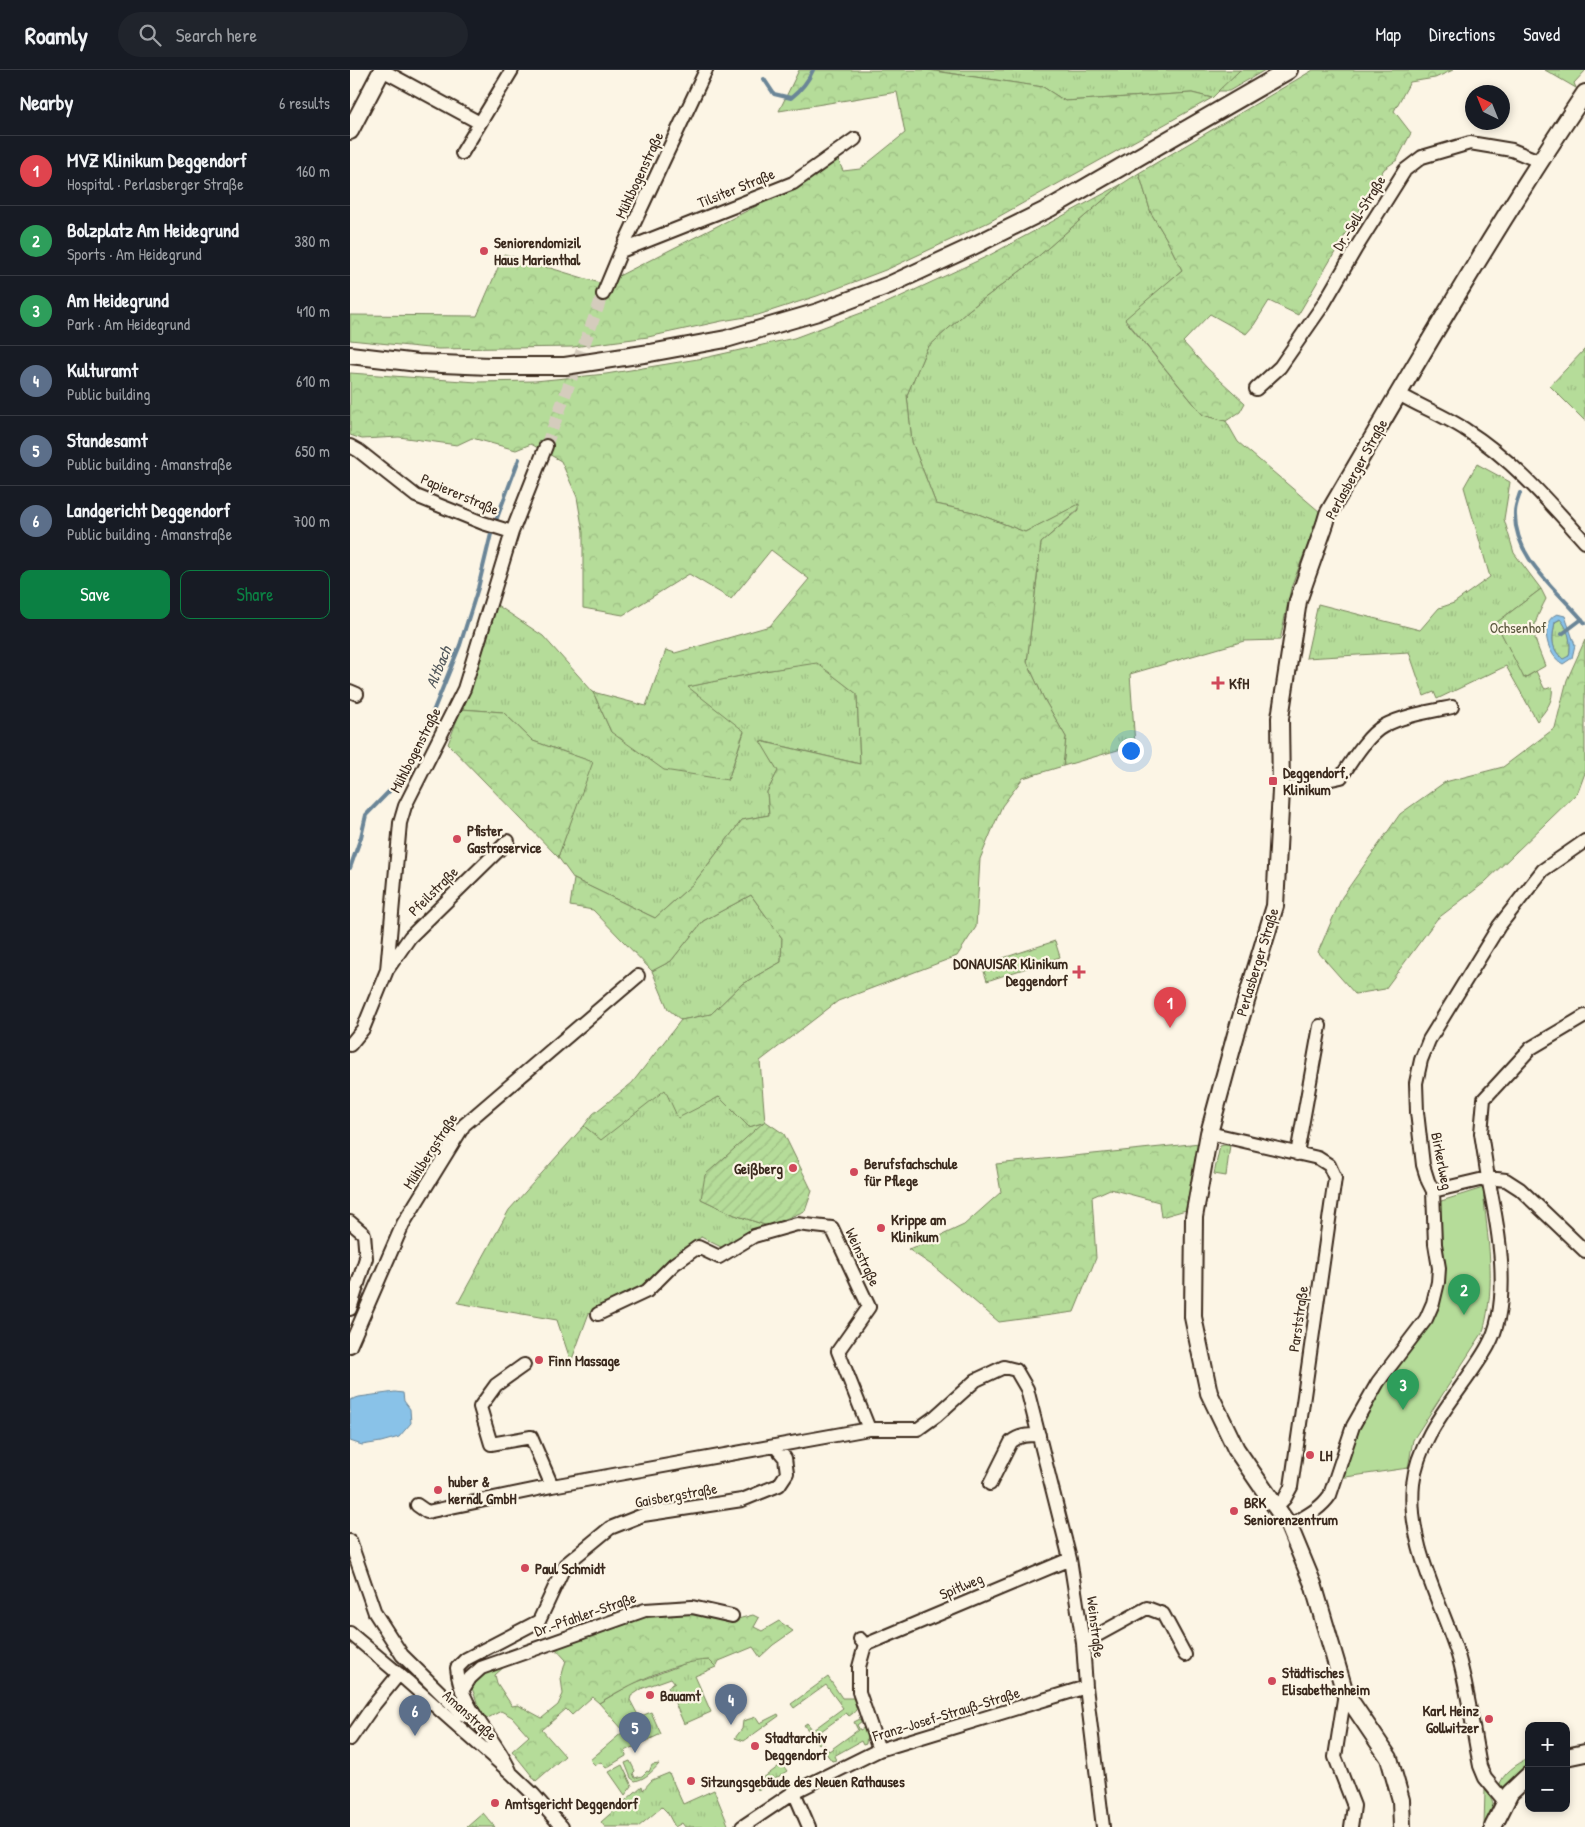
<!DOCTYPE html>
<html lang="en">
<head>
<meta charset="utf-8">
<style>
  :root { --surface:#171b24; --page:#20242c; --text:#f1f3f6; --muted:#9ea1a6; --line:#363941; --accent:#0b8043 }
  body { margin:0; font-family:"Patrick Hand",sans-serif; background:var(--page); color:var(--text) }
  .controls { position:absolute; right:15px; bottom:15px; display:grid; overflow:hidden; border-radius:10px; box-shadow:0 2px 8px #0003 }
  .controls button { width:45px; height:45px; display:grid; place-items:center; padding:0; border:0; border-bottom:1px solid var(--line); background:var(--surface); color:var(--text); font:25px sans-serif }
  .compass { position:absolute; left:1115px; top:15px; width:45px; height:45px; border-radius:50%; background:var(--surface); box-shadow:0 2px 8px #0003; rotate:317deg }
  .you { position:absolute; left:780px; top:680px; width:18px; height:18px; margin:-12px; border:4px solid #fff; border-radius:50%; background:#1a73e8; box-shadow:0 0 0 8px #1a73e833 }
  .badge { display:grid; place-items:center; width:32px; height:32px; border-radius:50%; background:var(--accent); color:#fff; font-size:16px; font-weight:700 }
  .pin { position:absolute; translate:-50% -41px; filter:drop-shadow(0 1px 2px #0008) }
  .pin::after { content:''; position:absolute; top:26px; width:18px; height:15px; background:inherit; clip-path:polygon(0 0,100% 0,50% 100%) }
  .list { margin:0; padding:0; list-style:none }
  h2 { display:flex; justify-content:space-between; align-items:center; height:65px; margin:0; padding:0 20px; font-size:21px }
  h2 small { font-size:16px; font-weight:400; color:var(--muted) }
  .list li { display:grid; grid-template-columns:32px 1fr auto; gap:15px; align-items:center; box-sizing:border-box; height:70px; padding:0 20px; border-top:1px solid var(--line) }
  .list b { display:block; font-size:19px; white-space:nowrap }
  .list p { margin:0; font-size:16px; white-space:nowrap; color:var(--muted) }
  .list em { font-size:16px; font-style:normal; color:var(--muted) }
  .actions { display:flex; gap:10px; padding:15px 20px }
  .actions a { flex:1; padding:11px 0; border:1px solid var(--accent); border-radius:10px; text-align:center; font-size:18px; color:var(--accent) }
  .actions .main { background:var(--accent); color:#fff }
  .icon { flex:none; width:28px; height:28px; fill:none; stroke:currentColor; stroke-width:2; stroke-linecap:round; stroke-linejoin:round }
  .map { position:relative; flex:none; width:1235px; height:1757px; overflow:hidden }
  header { display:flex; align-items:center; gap:30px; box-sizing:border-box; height:70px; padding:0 25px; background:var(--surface); border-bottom:1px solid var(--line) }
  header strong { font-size:24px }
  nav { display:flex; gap:28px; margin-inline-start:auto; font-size:18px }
  .search { width:350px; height:45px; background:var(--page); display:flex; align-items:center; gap:12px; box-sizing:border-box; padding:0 18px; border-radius:28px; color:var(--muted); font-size:19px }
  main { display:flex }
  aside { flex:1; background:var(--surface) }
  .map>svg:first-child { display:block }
  .grass { fill:url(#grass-tufts); stroke:#78835c }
  .forest { fill:url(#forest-crowns); stroke:#78835c }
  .wetland { fill:url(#wetland-marsh); stroke:#78835c }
  .park { fill:#b5dc99; stroke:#78835c }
  .garden { fill:url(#garden-furrows); stroke:#78835c }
  .water { fill:#89c2e8; stroke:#6a8597; fill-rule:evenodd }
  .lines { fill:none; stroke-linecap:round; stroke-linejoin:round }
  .stream { stroke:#6a8597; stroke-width:4 }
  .street-tunnel { stroke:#d5ccbd; stroke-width:12; stroke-dasharray:12 6; stroke-linecap:butt }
  .street-casing { stroke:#3b2a1e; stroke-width:16 }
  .secondary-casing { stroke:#3b2a1e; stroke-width:20 }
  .street { stroke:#fcf5e5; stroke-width:12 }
  .secondary { stroke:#fcf5e5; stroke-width:16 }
  .poi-dot { fill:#d1495b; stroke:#fcf5e5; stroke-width:2 }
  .labels { text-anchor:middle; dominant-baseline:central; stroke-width:4.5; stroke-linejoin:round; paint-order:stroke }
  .street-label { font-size:15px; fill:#3b2a1e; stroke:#fcf5e5 }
  .poi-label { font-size:15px; font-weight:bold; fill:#3b2a1e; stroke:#fcf5e5; text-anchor:start }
  .park-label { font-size:15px; fill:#5a563d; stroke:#fcf5e5 }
  .water-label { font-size:16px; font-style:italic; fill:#52585b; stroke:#fcf5e5 }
</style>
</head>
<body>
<header>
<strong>Roamly</strong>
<div class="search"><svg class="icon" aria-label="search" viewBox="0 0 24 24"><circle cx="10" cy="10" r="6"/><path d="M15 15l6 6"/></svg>Search here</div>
<nav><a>Map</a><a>Directions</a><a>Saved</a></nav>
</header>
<main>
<aside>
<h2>Nearby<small>6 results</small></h2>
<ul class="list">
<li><span class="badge" style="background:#e0444e">1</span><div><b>MVZ Klinikum Deggendorf</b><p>Hospital · Perlasberger Straße</p></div><em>160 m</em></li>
<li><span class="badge" style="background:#2e9e5b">2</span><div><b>Bolzplatz Am Heidegrund</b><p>Sports · Am Heidegrund</p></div><em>380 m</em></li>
<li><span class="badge" style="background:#2e9e5b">3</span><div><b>Am Heidegrund</b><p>Park · Am Heidegrund</p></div><em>410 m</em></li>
<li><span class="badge" style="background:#5c6f8a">4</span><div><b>Kulturamt</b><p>Public building</p></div><em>610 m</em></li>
<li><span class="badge" style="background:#5c6f8a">5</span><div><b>Standesamt</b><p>Public building · Amanstraße</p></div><em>650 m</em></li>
<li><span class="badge" style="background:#5c6f8a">6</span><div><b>Landgericht Deggendorf</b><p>Public building · Amanstraße</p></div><em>700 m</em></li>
</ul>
<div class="actions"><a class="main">Save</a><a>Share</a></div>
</aside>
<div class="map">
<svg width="1235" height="1757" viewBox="0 0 1235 1757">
  <defs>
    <pattern id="grass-tufts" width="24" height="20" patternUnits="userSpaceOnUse" patternTransform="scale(1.25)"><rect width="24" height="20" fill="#b5dc99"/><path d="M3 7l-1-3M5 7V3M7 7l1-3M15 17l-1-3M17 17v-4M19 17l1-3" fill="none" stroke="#9dbd83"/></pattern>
    <pattern id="forest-crowns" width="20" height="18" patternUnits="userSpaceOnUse" patternTransform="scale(1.25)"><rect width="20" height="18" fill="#b5dc99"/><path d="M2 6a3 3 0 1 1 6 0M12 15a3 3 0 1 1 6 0" fill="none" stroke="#9dbd83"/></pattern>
    <pattern id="wetland-marsh" width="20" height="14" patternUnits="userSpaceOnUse" patternTransform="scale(1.25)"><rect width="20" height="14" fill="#b5dc99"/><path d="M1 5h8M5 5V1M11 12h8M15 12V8" fill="none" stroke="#9dbd83"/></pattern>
    <pattern id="garden-furrows" width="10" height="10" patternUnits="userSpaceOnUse" patternTransform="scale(1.25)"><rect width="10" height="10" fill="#b5dc99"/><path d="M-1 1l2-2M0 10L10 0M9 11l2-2" fill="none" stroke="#9dbd83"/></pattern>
  </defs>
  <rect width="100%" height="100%" fill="#fcf5e5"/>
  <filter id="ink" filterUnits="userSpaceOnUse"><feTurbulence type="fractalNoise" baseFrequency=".02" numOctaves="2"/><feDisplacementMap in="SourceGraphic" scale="10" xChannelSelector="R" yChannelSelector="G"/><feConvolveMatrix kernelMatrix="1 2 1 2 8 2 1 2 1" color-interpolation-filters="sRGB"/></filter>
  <g filter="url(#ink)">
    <path class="grass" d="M578,0h312l-28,28 -20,-5 -127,8 -22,-14z
      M1195,0h40v1l-11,12 2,5z
      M789,103l12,40 15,25 16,32 -57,50 78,95 23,6 12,21 82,70 -29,76 -11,52 -36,1 -114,33 5,71 -72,21 3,-29 -22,-38 -17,-37 14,-119 38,-33 -1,-5 -53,27 -52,-20 -37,-8 -24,-62 -5,-47 20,-47 43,-39 57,-43 95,-82z
      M1235,279v72l-35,-35z
      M1127,394l33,18 -6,37 10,34 27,36 -45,34 29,55 11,-7 8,17 2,1 6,-2c2,14 -6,23 -15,34l-31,-55 -69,33 -3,-7 -10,4 -15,-44 -103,6 12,-54 102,26 19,-22 15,-5 36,-26 -26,-90z
      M144,533l49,33 50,56 18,40 117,48 16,-48 -57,-45 77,-16 53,-9 40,32 3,70 -99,-23 17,30 -11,21 2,23 -27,5 -48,63 -39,35 -81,-39 -16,-22 34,-95 -59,-21 -30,-29 -42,-3z
      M401,825l31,43 -1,24 -39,22 -31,30 -30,6 -13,-11 -16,-38 19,-10 32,-40z
      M315,1019l54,8 30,30 16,-5 -17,15 -47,62 34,16 33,11 -43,23 -24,-12 -67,54 -45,22 -18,49 -14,-42 -99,-17 51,-93 75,-84 17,13z
      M874,1075h6l-4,31 -12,-2 6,-28z
      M344,1590h15l7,7 -21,9 16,36 -27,12 -16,-37 7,-4 -4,-5 -28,10 -12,8 -1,4 9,17 12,-5 10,22 -36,17 1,5 -20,12 -5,-6 -6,3 -5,-5 34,-29 -25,-28 33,-19z
      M478,1607l14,21h12l4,3c0,7 -2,11 -9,15l-3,-3 -29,21 5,7 -3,3 -15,-19 3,-2 6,7 30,-22 -17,-23 -32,23 -3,-4z
      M510,1649l2,2 -5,4 3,5 4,-2 3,4 -1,12 -3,1 -2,-4 -27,15 2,4 -4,1 -11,-14 3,-2 5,6 29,-21 -4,-8z
      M1179,1688v8l-6,4 -18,20 -6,-3c3,-14 18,-23 30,-29z
      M280,1691l5,10 -2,2 2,5 7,-2 5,-5 2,1 3,-7 7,-1c-7,8 -14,15 -24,17l-4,-3 -6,-15z
      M432,1694l5,7 -29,19 -3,-6z
      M272,1695l10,21 -7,9 -16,-23z
      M319,1703l14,31 31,-14 15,37h-44l-3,-4 -7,4 -8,-15 -5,-5 -24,20h-33l-4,-5 41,-36 1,4 9,-10z
      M1135,1720c13,14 8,20 2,36h-3z
      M133,1743l12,14h-28z"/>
    <path class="forest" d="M449,0h129l115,17 22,14 127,-8 20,5 -223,124 -101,47 -71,27 -59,19 -36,6 -74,16 -75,10 -135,2 -88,-9v-25l127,1 27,-62 99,30 193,-98 41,-29 6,14 17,-2 4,-3 41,-33 -8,-41 -118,19z
      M890,0h25l-36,21h-11z
      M963,0h140l-18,8 -25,4 -16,29 17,22 -14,27 -13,9 -86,146 -29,-14 -15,24 -8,9 -36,-20 -27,28 25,27 37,34 -5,9 -14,9 -23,-6 -78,-96 57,-49 -16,-32 -15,-25 -12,-40z
      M772,114l-95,82 -57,43 -43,39 -20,47 5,47 24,62 37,8 52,20 54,-28v5l-38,34 -14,119 17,37 22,38 -3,29 -40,12 -21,28 -22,53 -4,68 -19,29 -119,45 -78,60 5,61 -16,5 -30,-30 -41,21 -13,-28 -64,50 -17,-14 9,-12 39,-31 49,-63 30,-6 31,-30 39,-22 1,-24 -31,-43 -48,26 -32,40 -19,10 -59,-61 -23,-4 4,-27 81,39 39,-35 48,-63 27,-5 -2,-23 11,-21 -18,-30 100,23 -3,-70 -40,-31 -53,8 -76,16 56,44 -16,49 -64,-10 -53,-38 -18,-40 53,14 20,-56 9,3 95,-27 39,-47 -38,-29 -40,49 -42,-25 -66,41 -40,-7v-76l-6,-35 -16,-36 -30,-17 -15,6 -44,-12 -15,7 -58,-8 -37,2 -12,-4v-62l127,9 58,-1 71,-7 98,-16 90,-20 86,-32 108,-50z
      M1235,570v133l-7,19 -94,91 -47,36 -52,70 -30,5 -37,-42 24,-55 58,-83 45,-32 58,-15 52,-39 12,-48z
      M111,639l42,3 30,29 60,21 -35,95 -110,-113z
      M850,1073l-14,67 -25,7 -2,-15 -49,-13 -18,8 4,61 -22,54 -75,10 -66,-56 -25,-17 13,-4 43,-20 37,-33 -5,-28z
      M345,1541l35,10 23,-6 6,3 -5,9 8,4 17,-10 14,10 -20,14 -13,12 -7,-10 -34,14 -3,6 -7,-7c-34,1 -81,25 -110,43l-7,-6 -20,18 -6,-6 -24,21 23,26 -29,25 -24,-30 17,-15 -17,-19 -11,-6 -15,8 -7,-11 -7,-20c5,-14 15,-17 29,-23l4,1 -10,9 2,8 15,23 6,-1 24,13 16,-13 5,-11 -2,-16 5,-18 -13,-14 92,-33z
      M428,1644l1,2 -35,25 -9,-3 7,-9 1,-8 13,-4 4,6z"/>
    <path class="wetland" d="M1211,549c8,10 11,24 8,37l-6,4c-13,-12 -11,-22 -8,-38z"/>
    <path class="park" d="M1191,519l5,10c-17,33 -14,33 -1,67l-21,12 -28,-55z
      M705,871l5,16 -73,24 -5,-16z
      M1133,1118c4,51 14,93 0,144l-70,108 -5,28 -69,10 16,-47 23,-43 31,-40 25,-62 4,-84z"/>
    <path class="garden" d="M415,1051l19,13 28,57 -7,20 -37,15 -33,-11 -34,-16 4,-24z"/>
    <path class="water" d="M1207,544l8,2 10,29 -3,13 -9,6c-16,-8 -25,-42 -6,-50zM1210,549c9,10 12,25 9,37l-6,3c-13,-11 -11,-21 -8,-37z
      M45,1322l8,1 1,8 6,8 1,14 -12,14 -18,5 -19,3 -12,-4v-41l9,-3z"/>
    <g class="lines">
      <path class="stream" d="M414,9l10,15 17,4c10,-8 17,-16 22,-28
        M1170,423c-2,6 -5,13 -5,19 -2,46 44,79 70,111
        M1212,564l20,-15
        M0,798l11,-31 5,-22 43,-44 51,-126 18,-57 13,-54 28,-75"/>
      <path class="street-tunnel" d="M196,376l57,-152"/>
      <defs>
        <path id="street" d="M32,0l98,53
          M112,83l50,-83
          M271,181l172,-68 62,-44
          M253,224l18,-43 85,-181
          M906,319l24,-22 43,-62 33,-57 49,-78 17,-13 48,-14 42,7 27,11
          M1049,324c22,13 46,22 67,36 46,29 83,72 119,112
          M0,376l9,5 57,45 67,27 29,9
          M0,621l7,3
          M931,720l60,-13c10,-15 27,-43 43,-51 17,-10 48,-15 68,-19
          M37,900l23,-33 98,-96
          M0,975l13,-16 24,-59 13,-147 5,-17 59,-117 48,-157 34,-86
          M859,1063l109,25 11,7 6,13 -44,309 -6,11 -9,9
          M947,1084l23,-128
          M1083,1121l55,-13 -7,-45 3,-34 47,-51 54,-32
          M0,1152l14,12 2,24 -16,51
          M248,1244l49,-23 27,-27 24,-17 21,10 35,-21 43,-12 35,4 37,79 -31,44 31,78h49l18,-13 40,-36 28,-13 12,3 11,19 43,170 13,84 3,44 17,140
          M0,1276l53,-122 61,-99 174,-149
          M174,1295l-28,20 -16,22 11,37 40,-7 21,49
          M640,1414l21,-42c8,-7 17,-7 28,-7
          M67,1435l10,7 125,-26 317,-57
          M939,1456c15,-9 31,-16 41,-31l23,-69 25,-44 48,-63 7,-16 5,-21 1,-14 -4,-24 -2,-53 -5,-10 -5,-16 -6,-53 -1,-29 5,-23 8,-20 70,-114 44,-56 42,-29
          M0,1471l25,72 27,42 60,59 15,6
          M0,1563l57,48 104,92 22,21 29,33
          M510,1569l5,6 -6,22v25l20,58
          M733,1573l64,-35 16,6 22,41
          M515,1575l205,-86
          M112,1621l8,-13 11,-10 164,-58 47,-3 40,9
          M995,1623l-10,64 19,49 -3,21
          M0,1669l23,-33 26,-32
          M161,1703c-15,-36 -51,-64 -54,-105l9,-9 73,-38 26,-56 45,-37 33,-13 99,-15 37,-15 8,-12 -2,-15 -10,-12
          M444,1722l15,35
          M1155,1732l-20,-24 -5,-12c-7,-35 -12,-77 -22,-111 -18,-56 -51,-111 -45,-171 6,-54 50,-93 75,-138 25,-44 10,-121 0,-168l18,2 14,9 65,62
          M392,1757l52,-35 85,-42 207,-63"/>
        <path id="secondary" d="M0,61l32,-61
          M0,285l68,8 72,3h75l85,-13 76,-14 92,-27 71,-27 80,-37 81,-40 239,-138
          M1216,1687l19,-4
          M1052,1757l-1,-27 -12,-42 -44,-65 -32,-109 -24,-58 -53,-77 -27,-56 -16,-76 1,-100 15,-84 27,-99 39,-128 6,-116 -1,-72 18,-117 27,-77 3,-10c83,-142 165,-284 257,-421
          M1143,1757l17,-34 19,-18"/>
      </defs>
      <use href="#street" class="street-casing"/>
      <use href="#secondary" class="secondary-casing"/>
      <use href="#street" class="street"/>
      <use href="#secondary" class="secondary"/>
    </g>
  </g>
  <g class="poi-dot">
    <circle cx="134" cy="181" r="5"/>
    <path d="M865.5 605.5h5v5h5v5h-5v5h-5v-5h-5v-5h5z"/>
    <rect x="918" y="706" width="10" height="10" rx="2.5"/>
    <circle cx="107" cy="769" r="5"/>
    <path d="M726.5 894.5h5v5h5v5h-5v5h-5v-5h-5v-5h5z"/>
    <circle cx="443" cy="1098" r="5"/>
    <circle cx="504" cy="1102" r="5"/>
    <circle cx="531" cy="1158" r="5"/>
    <circle cx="189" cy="1290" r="5"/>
    <circle cx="960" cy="1385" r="5"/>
    <circle cx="88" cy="1420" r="5"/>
    <circle cx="884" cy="1441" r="5"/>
    <circle cx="175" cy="1498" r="5"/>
    <circle cx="922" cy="1611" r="5"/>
    <circle cx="300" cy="1625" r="5"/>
    <circle cx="1139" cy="1649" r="5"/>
    <circle cx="405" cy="1676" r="5"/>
    <circle cx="341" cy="1711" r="5"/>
    <circle cx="145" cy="1733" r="5"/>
  </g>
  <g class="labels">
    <g class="street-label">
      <text transform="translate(289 105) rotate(-65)">Mühlbogenstraße</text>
      <text transform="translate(386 118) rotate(-22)">Tilsiter Straße</text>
      <text transform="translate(1009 143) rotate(-58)">Dr.-Sell-Straße</text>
      <text transform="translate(1006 399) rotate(-61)">Perlasberger Straße</text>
      <text transform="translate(110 424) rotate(23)">Papiererstraße</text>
      <text transform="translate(65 680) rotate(-63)">Mühlbogenstraße</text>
      <text transform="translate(83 821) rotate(-45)">Pfeilstraße</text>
      <text transform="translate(907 892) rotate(-73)">Perlasberger Straße</text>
      <text transform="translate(80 1081) rotate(-57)">Mühlbergstraße</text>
      <text transform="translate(1092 1091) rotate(79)">Birkerlweg</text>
      <text transform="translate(513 1187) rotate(65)">Weinstraße</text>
      <text transform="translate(948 1249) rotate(-82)">Parststraße</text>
      <text transform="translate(326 1425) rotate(-10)">Gaisbergstraße</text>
      <text transform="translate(611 1516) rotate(-23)">Spitlweg</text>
      <text transform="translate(235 1544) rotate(-19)">Dr.-Pfahler-Straße</text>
      <text transform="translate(746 1557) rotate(83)">Weinstraße</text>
      <text transform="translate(596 1644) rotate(-17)">Franz-Josef-Strauß-Straße</text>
      <text transform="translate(120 1645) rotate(42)">Amanstraße</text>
    </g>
    <g class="poi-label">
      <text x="144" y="172">Seniorendomizil<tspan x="144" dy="17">Haus Marienthal</tspan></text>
      <text x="879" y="613">KfH</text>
      <text x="933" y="702">Deggendorf,<tspan x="933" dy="17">Klinikum</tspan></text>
      <text x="117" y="760">Pfister<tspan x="117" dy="17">Gastroservice</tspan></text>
      <text x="718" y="893" text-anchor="end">DONAUISAR Klinikum<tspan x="718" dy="17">Deggendorf</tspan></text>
      <text x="514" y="1093">Berufsfachschule<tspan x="514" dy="17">für Pflege</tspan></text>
      <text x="433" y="1098" text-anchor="end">Geißberg</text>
      <text x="541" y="1149">Krippe am<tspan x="541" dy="17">Klinikum</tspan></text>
      <text x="199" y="1290">Finn Massage</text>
      <text x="970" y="1385">LH</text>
      <text x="98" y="1411">huber &amp;<tspan x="98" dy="17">kerndl GmbH</tspan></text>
      <text x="894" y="1432">BRK<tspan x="894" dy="17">Seniorenzentrum</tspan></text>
      <text x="185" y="1498">Paul Schmidt</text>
      <text x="932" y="1602">Städtisches<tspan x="932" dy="17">Elisabethenheim</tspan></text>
      <text x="310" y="1625">Bauamt</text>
      <text x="1129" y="1640" text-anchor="end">Karl Heinz<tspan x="1129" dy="17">Gollwitzer</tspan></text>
      <text x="415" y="1667">Stadtarchiv<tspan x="415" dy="17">Deggendorf</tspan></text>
      <text x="351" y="1711">Sitzungsgebäude des Neuen Rathauses</text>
      <text x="155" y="1733">Amtsgericht Deggendorf</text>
    </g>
    <g class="park-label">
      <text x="1168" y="557">Ochsenhof</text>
    </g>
    <g class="water-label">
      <text transform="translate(88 597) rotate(-68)">Altbach</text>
    </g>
  </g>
</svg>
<div class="controls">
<button>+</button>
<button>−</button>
</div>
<svg class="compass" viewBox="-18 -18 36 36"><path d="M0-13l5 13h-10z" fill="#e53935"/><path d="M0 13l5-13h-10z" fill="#9ea1a6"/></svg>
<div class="you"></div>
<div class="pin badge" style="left:820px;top:958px;background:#e0444e">1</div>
<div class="pin badge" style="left:1114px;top:1245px;background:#2e9e5b">2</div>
<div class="pin badge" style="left:1053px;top:1340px;background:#2e9e5b">3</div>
<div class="pin badge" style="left:381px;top:1655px;background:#5c6f8a">4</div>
<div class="pin badge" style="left:285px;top:1683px;background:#5c6f8a">5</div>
<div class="pin badge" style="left:65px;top:1666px;background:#5c6f8a">6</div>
</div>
</main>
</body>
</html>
